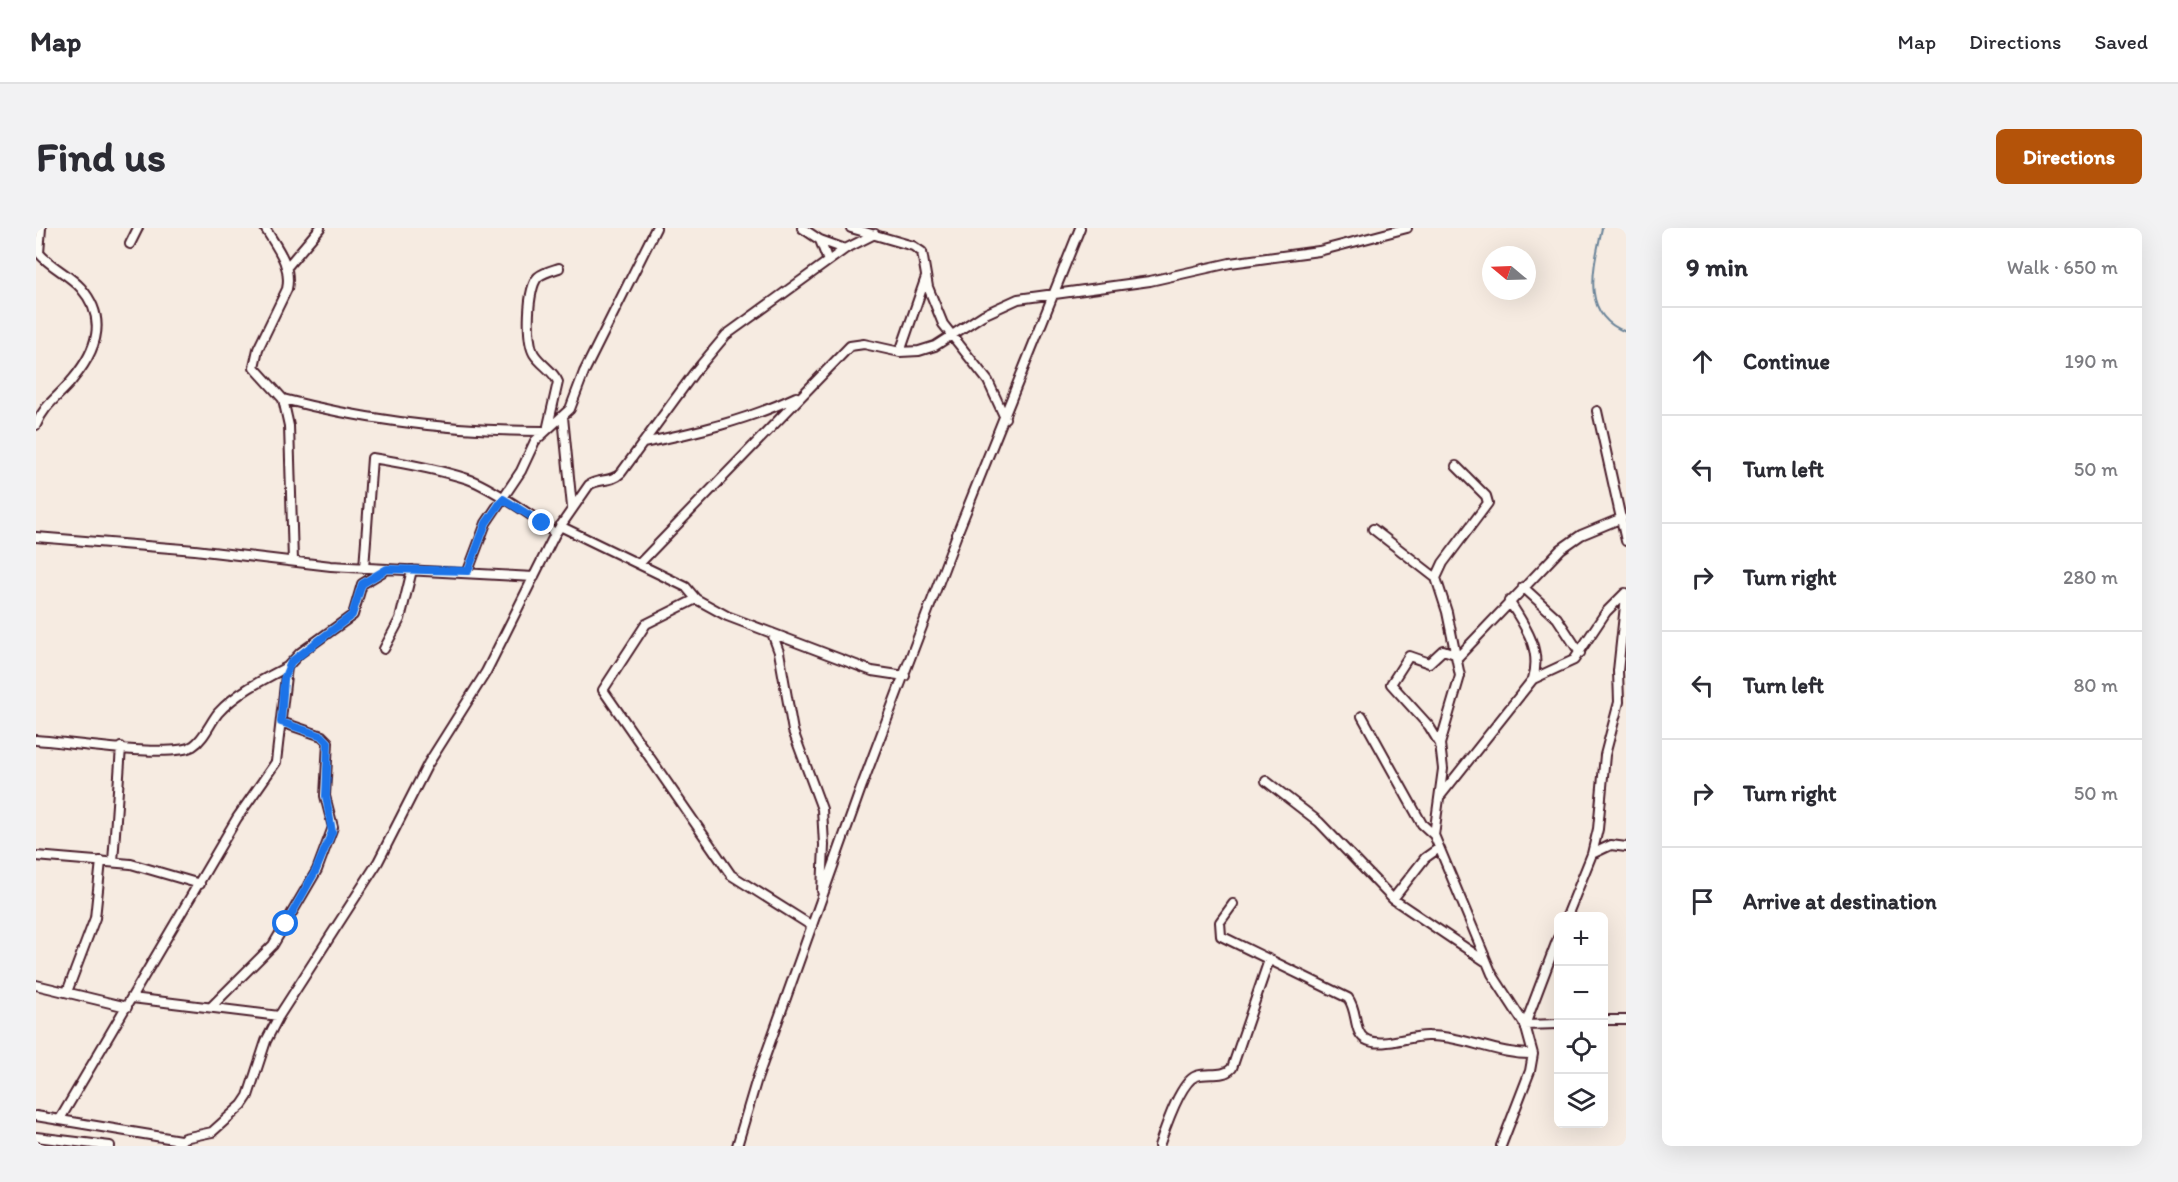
<!DOCTYPE html>
<html lang="en">
<head>
<meta charset="utf-8">
<style>
  :root { --surface:#fff; --page:#f2f2f3; --text:#2b2b33; --muted:#7c7c81; --line:#e1e1e2; --accent:#b45309 }
  body { margin:0; font-family:Itim,sans-serif; background:var(--page); color:var(--text) }
  .controls { position:absolute; right:18px; bottom:18px; display:grid; overflow:hidden; border-radius:9px; box-shadow:0 6px 24px #0002 }
  .controls button { width:54px; height:54px; display:grid; place-items:center; padding:0; border:0; border-bottom:2px solid var(--line); background:var(--surface); color:var(--text); font:30px sans-serif }
  .compass { position:absolute; left:1446px; top:18px; width:54px; height:54px; border-radius:50%; background:var(--surface); box-shadow:0 6px 24px #0002; rotate:289deg }
  .stop { position:absolute; width:18px; height:18px; margin:-14px; border:4px solid #1a73e8; border-radius:50%; background:#fff }
  .stop.end { background:#1a73e8; border-color:#fff; box-shadow:0 2px 6px #0008 }
  .list { margin:0; padding:0; list-style:none }
  h2 { display:flex; justify-content:space-between; align-items:center; height:78px; margin:0; padding:0 24px; font-size:26px }
  h2 small { font-size:20px; font-weight:400; color:var(--muted) }
  .list li { display:grid; grid-template-columns:39px 1fr auto; gap:18px; align-items:center; box-sizing:border-box; height:108px; padding:0 24px; border-top:2px solid var(--line) }
  .list b { display:block; font-size:22px; white-space:nowrap }
  .list em { font-size:20px; font-style:normal; color:var(--muted) }
  .icon { flex:none; width:33px; height:33px; fill:none; stroke:currentColor; stroke-width:2; stroke-linecap:round; stroke-linejoin:round }
  .map { position:relative; flex:none; width:1590px; height:918px; overflow:hidden; border-radius:9px }
  header { display:flex; align-items:center; gap:36px; box-sizing:border-box; height:84px; padding:0 30px; background:var(--surface); border-bottom:2px solid var(--line) }
  header strong { font-size:28px }
  nav { display:flex; gap:33px; margin-inline-start:auto; font-size:21px }
  .intro { display:flex; align-items:center; justify-content:space-between; box-sizing:border-box; height:144px; padding:0 36px }
  h1 { margin:0; font-size:42px }
  .button { padding:15px 27px; border-radius:9px; background:var(--accent); color:#fff; font-size:21px; font-weight:700 }
  main { display:flex; gap:36px; padding:0 36px }
  aside { flex:1; background:var(--surface); border-radius:9px; box-shadow:0 6px 24px #0002 }
  .map>svg:first-child { display:block }
  .lines { fill:none; stroke-linecap:round; stroke-linejoin:round }
  .stream { stroke:#6b8499; stroke-width:2 }
  .minor-casing { stroke:#4a1f2b; stroke-width:12 }
  .minor { stroke:#fdfcf7; stroke-width:8 }
  .route { stroke:#1a73e8; stroke-width:8 }
</style>
</head>
<body>
<header>
<strong>Map</strong>
<nav><a>Map</a><a>Directions</a><a>Saved</a></nav>
</header>
<div class="intro"><h1>Find us</h1><a class="button">Directions</a></div>
<main>
<div class="map">
<svg width="1590" height="918" viewBox="0 0 1590 918">
  <rect width="100%" height="100%" fill="#f6ebe1"/>
  <filter id="ink" filterUnits="userSpaceOnUse"><feTurbulence type="fractalNoise" baseFrequency=".0167" numOctaves="2"/><feDisplacementMap in="SourceGraphic" scale="12" xChannelSelector="R" yChannelSelector="G"/><feConvolveMatrix kernelMatrix="1 2 1 2 8 2 1 2 1" color-interpolation-filters="sRGB"/></filter>
  <g filter="url(#ink)">
    <g class="lines">
      <path class="stream" d="M1566,0c-8,38 -23,87 24,104"/>
      <defs>
        <path id="minor" d="M229,0c12,20 27,37 22,61l-29,60 -4,18 29,32 6,27 4,135
          M766,0l18,12 25,9
          M815,0l62,18 9,6 6,35 15,37 45,57 17,37
          M784,12l8,21
          M94,16l8,-16
          M251,39l33,-39
          M864,124l26,-75
          M247,171c84,22 174,32 260,32
          M1561,183l29,130
          M527,189l9,90
          M0,197c9,-22 23,-28 37,-46 24,-29 35,-60 8,-91 -12,-14 -31,-21 -42,-35l2,-25
          M512,198l10,-44c-5,-12 -17,-17 -24,-28 -8,-13 -7,-66 4,-77 6,-5 15,-7 21,-9
          M607,215c51,-10 105,-23 153,-46
          M1420,238l30,30 2,7 -45,60 -7,15 11,34 13,64 -20,68 3,25 -9,66 58,139 33,51 8,29 -3,17 -29,75
          M524,298l126,61 10,12 31,17 145,55 33,5
          M1337,301l63,49
          M0,309l159,13 136,16 203,11
          M603,336l211,-218 14,-2 36,8 19,-1 16,-5 48,-31 35,-16 132,-18 80,-18 89,-12 88,-23
          M328,340l8,-110c32,5 65,11 96,21 20,7 71,40 87,55
          M432,343l18,-48 35,-52 14,-30 35,-32 14,-37 72,-144
          M1487,359l34,31 23,35
          M660,371l-50,25 -43,66 128,185 81,51
          M736,405l7,19 14,79 29,78 2,36 -2,46
          M348,421l16,-30 12,-49
          M1421,430l104,-109 20,-14 41,-17
          M1497,451l41,-19 32,-48 19,-19
          M1326,488l60,108 12,11
          M0,512c31,2 134,19 157,6 11,-7 17,-23 25,-33 18,-20 46,-34 69,-46
          M1404,516l-11,-18 -38,-42 18,-28 20,7 14,-13 12,4
          M1230,553l53,41 74,77 92,62
          M1405,567l92,-116c9,-30 -8,-53 -24,-78
          M1556,626l19,-9 15,2
          M0,628l95,8 69,20
          M77,634l8,-115
          M1357,671l32,-41 14,-10
          M1197,676l-13,18 1,14 127,62c10,13 5,33 17,41 17,10 45,-4 64,-3 36,0 68,19 104,18
          M1531,688l25,-62 6,-25 7,-74 14,-53 -1,-31 8,-75
          M0,757l91,22
          M31,764l28,-74 6,-57
          M96,770l147,18
          M176,778l61,-61 44,-75 16,-43 -8,-31 3,-54 -6,-6 -41,-14
          M1568,792h22
          M1489,797l33,-87
          M1489,797l33,-1
          M0,888l144,24
          M24,891l177,-301 39,-56 11,-95 13,-14 53,-38 9,-31 25,-15
          M0,909l74,9
          M140,918l8,-8 28,-6 30,-27 6,-9 18,-55 13,-25 99,-154 50,-98 58,-92 69,-138 34,-49c10,-7 22,-2 32,-12l73,-100 32,-38 119,-86 30,-15
          M701,918l19,-64 105,-294 98,-259 121,-301
          M1123,918c6,-17 21,-64 37,-70 13,-4 27,2 36,-8l37,-108"/>
      </defs>
      <use href="#minor" class="minor-casing"/>
      <use href="#minor" class="minor"/>
    </g>
  </g>
  <g class="lines" filter="url(#ink)">
    <path class="route" d="M250,696l30,-54 16,-38 -6,-36 2,-54 -6,-6 -41,-14 3,-43 7,-17 61,-47 10,-31 25,-15 81,2 18,-48 17,-24 39,24"/>
  </g>
</svg>
<div class="controls">
<button>+</button>
<button>−</button>
<button><svg class="icon" aria-label="locate" viewBox="0 0 24 24"><circle cx="12" cy="12" r="6"/><path d="M12 2v4M12 18v4M2 12h4M18 12h4"/></svg></button>
<button><svg class="icon" aria-label="layers" viewBox="0 0 24 24"><path d="M12 4l9 5-9 5-9-5zM3 14l9 5 9-5"/></svg></button>
</div>
<svg class="compass" viewBox="-18 -18 36 36"><path d="M0-13l5 13h-10z" fill="#e53935"/><path d="M0 13l5-13h-10z" fill="#7c7c81"/></svg>
<div class="stop" style="left:250px;top:696px"></div>
<div class="stop end" style="left:506px;top:295px"></div>
</div>
<aside>
<h2>9 min<small>Walk · 650 m</small></h2>
<ul class="list">
<li><svg class="icon" aria-label="ahead" viewBox="0 0 24 24"><path d="M12 20V5M6 11l6-6 6 6"/></svg><div><b>Continue</b></div><em>190 m</em></li>
<li><svg class="icon" aria-label="left" viewBox="0 0 24 24"><path d="M17 20v-9H6M10 6l-5 5 5 5"/></svg><div><b>Turn left</b></div><em>50 m</em></li>
<li><svg class="icon" aria-label="right" viewBox="0 0 24 24"><path d="M7 20v-9h11M14 6l5 5-5 5"/></svg><div><b>Turn right</b></div><em>280 m</em></li>
<li><svg class="icon" aria-label="left" viewBox="0 0 24 24"><path d="M17 20v-9H6M10 6l-5 5 5 5"/></svg><div><b>Turn left</b></div><em>80 m</em></li>
<li><svg class="icon" aria-label="right" viewBox="0 0 24 24"><path d="M7 20v-9h11M14 6l5 5-5 5"/></svg><div><b>Turn right</b></div><em>50 m</em></li>
<li><svg class="icon" aria-label="arrive" viewBox="0 0 24 24"><path d="M6 21V4h12l-3 4 3 4H6"/></svg><div><b>Arrive at destination</b></div></li>
</ul>
</aside>
</main>
</body>
</html>
